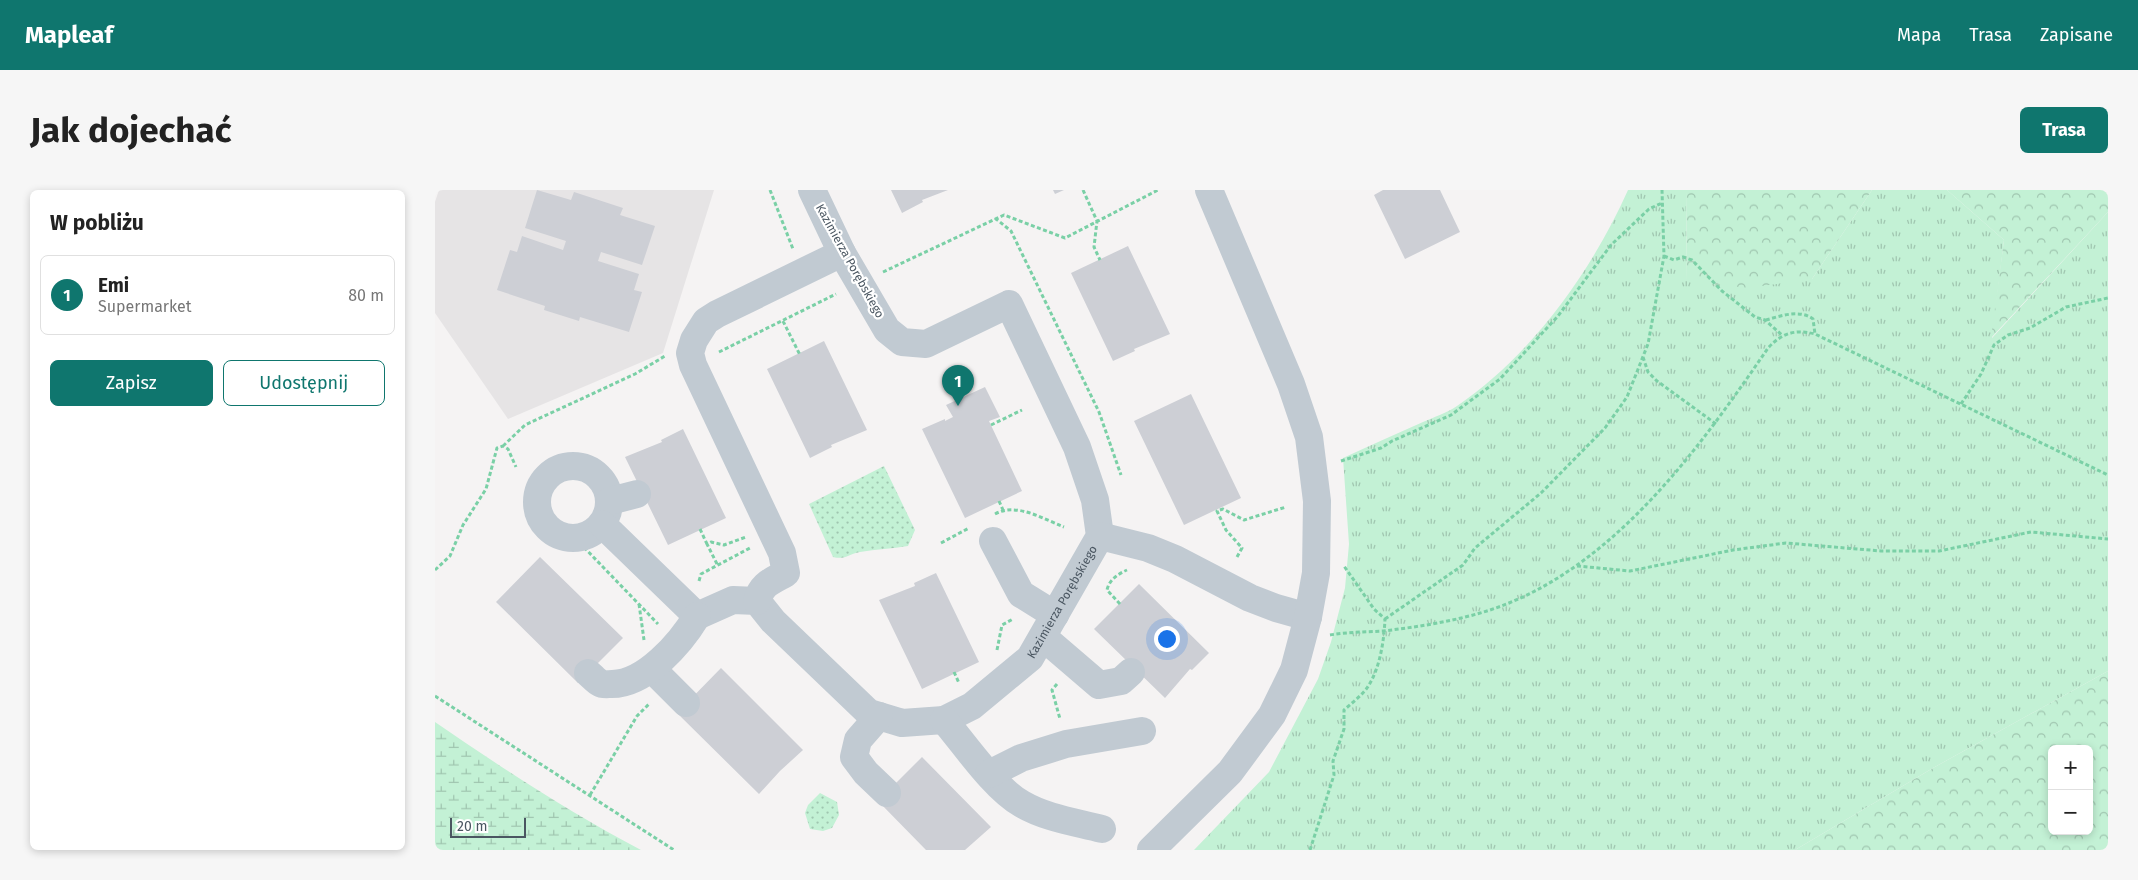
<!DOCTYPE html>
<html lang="pl">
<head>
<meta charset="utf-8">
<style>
  :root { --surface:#fff; --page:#f6f6f6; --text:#222; --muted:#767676; --line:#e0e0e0; --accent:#0f766e }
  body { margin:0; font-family:"Fira Sans",sans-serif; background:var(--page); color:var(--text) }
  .controls { position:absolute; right:15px; bottom:15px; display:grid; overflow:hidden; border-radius:8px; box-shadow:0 2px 8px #0003 }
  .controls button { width:45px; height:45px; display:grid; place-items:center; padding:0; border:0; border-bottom:1px solid var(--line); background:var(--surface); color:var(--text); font:25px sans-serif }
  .scale { position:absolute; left:15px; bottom:12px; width:76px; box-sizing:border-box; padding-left:5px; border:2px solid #4a5661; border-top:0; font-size:14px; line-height:18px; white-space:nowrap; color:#4a5661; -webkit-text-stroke:4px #fff; paint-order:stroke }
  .you { position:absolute; left:731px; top:448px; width:18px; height:18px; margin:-12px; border:4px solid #fff; border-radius:50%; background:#1a73e8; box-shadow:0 0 0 8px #1a73e833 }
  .badge { display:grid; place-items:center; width:32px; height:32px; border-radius:50%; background:var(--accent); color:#fff; font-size:16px; font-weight:700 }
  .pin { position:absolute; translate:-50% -41px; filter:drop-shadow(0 1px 2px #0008) }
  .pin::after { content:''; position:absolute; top:26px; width:18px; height:15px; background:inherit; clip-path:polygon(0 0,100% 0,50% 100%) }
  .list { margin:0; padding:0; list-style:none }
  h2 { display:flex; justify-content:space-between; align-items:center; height:65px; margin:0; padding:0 20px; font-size:21px }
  h2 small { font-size:16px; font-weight:400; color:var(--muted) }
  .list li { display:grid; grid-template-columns:32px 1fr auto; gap:15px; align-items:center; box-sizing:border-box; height:80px; margin:0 10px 10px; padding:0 10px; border:1px solid var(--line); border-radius:8px }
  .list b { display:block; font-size:19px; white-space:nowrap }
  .list p { margin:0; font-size:16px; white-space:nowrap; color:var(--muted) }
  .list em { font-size:16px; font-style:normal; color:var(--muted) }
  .actions { display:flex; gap:10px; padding:15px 20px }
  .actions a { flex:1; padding:11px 0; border:1px solid var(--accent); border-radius:8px; text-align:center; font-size:18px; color:var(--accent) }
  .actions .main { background:var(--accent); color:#fff }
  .map { position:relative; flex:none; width:1673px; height:660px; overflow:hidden; border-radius:8px }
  header { display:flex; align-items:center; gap:30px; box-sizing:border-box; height:70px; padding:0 25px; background:var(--accent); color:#fff }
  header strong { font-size:24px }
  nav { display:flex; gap:28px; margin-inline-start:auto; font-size:18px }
  .intro { display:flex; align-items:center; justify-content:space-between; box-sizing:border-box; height:120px; padding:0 30px }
  h1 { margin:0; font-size:35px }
  .button { padding:12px 22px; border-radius:8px; background:var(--accent); color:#fff; font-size:18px; font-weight:700 }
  main { display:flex; gap:30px; padding:0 30px }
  aside { flex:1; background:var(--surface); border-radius:8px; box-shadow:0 2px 8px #0003 }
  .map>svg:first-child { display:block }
  .education { fill:#e6e4e5 }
  .grass { fill:url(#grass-tufts) }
  .forest { fill:url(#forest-crowns); fill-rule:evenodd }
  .wetland { fill:url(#wetland-marsh) }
  .park { fill:url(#park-dots) }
  .building { fill:#cdcfd5 }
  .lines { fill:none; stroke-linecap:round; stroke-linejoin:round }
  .path { stroke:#7ad0a6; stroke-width:3; stroke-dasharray:4 2.5; stroke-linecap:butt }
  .minor { stroke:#c1cad2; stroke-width:28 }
  .labels { text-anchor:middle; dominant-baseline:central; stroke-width:4.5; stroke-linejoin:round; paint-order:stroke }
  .street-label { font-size:12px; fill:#4a5661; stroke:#fff }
</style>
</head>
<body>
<header>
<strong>Mapleaf</strong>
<nav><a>Mapa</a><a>Trasa</a><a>Zapisane</a></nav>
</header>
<div class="intro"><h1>Jak dojechać</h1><a class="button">Trasa</a></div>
<main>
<aside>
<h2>W pobliżu<small></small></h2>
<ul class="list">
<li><span class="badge">1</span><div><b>Emi</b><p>Supermarket</p></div><em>80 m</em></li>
</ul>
<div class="actions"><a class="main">Zapisz</a><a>Udostępnij</a></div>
</aside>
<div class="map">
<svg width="1673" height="660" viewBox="0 0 1673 660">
  <defs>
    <pattern id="grass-tufts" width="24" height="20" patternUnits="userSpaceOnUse" patternTransform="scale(1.25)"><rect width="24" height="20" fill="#c3f1d5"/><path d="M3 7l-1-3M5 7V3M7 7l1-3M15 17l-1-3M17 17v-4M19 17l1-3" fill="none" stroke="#a0c6b0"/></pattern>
    <pattern id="forest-crowns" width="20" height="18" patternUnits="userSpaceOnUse" patternTransform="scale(1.25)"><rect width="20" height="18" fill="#c3f1d5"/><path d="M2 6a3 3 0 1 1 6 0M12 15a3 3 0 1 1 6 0" fill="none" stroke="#a0c6b0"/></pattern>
    <pattern id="wetland-marsh" width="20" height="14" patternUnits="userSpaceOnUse" patternTransform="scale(1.25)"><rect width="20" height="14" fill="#c3f1d5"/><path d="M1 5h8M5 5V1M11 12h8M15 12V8" fill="none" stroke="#a0c6b0"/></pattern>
    <pattern id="park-dots" width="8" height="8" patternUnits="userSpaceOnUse" patternTransform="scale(1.25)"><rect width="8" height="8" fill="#c3f1d5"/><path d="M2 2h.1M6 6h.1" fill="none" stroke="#a0c6b0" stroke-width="1.8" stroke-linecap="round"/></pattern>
  </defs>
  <rect width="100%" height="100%" fill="#f5f3f3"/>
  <path class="education" d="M4,0h275l-51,163 -155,66 -73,-106v-111z"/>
  <path class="grass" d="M1193,0h58l1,91 125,-2 60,-89h75l57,50 -12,98 116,-126v459l-175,97 -138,82h-601l75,-78 49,-93 13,-37 14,-54 4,-44 -6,-86c26,-12 53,-24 80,-36 11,-5 24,-9 34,-16 74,-50 135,-135 171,-216z"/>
  <path class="forest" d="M1251,0h186l-60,89 -64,9 -61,-7z
    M1512,0h161v22l-117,126 13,-98z
    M1673,481v179h-313l138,-82zM1617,559h37v82h-37z"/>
  <path class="wetland" d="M0,532c67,46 134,90 206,128h-206z"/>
  <path class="park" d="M449,276l31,64 -7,16c-16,3 -32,3 -48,6 -11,2 -15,8 -27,5l-24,-53z
    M385,603l17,9 2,13 -7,13 -9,3 -13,-2 -5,-16 3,-8z"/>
  <path class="building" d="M102,0l34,10 3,-8 49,16 -3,7 35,11 -13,39 -41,-13 -3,9 41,13 -5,16 8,2 -13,40 -49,-15 -1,4 -35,-11 1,-4 -48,-16 13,-40 7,2 5,-16 41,14 3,-9 -41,-13z
    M456,0h57l-26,10 1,2 -21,11z
    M618,0h11l-9,4z
    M948,0h57l20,42 -55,27 -31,-64z
    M693,56l42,88 -36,15 1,2 -22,10 -42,-88z
    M389,151l43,89 -36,15 1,2 -22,11 -43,-89z
    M550,197l15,30 -11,4 33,70 -57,27 -43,-89 23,-10v2l8,-4 -7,-12z
    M756,204l50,104 -57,27 -50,-104z
    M248,239l43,89 -58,27 -43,-88 37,-15 -1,-2z
    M105,367l83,81 -45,45 -82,-81z
    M501,383l43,89 -57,27 -43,-89 36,-14 -1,-3z
    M704,394l70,69 -17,17 -2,-1 -25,29 -71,-69z
    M286,478l82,82 -23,21 -21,23 -82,-81z
    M487,567l69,70 -26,23h-39l-48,-49z"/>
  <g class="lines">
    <path class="path" d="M335,0l23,59
      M648,0l14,31 -3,26 6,13
      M560,28l16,13 88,181 22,63
      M1229,66l10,4 9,-3 9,3 30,31 33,26 10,3 18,16
      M448,82l121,-57 61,23 93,-48
      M1331,130c14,-4 34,-11 47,-1l2,15
      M348,131l17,34
      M284,162l117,-58
      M1208,167l5,15 9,9 59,43
      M1526,214l20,-30 13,-29 14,-10 22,-7 36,-21 42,-9
      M556,235l31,-15
      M68,256l22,-21 110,-51 30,-18
      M906,271l40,-13 11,-7 59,-26 49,-36 58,-63 53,-71 38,-36 13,-6
      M564,311l4,9
      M560,324c22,-12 48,5 69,13
      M265,339l7,15
      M140,348l83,86
      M506,353l28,-15
      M802,367l5,-9 -16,-18 -9,-19 6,-2 21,11 42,-13
      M282,374l-10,-20 4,-2 13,3 22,-8
      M1142,376l53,5 103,-21 53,-7 95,8h58l92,-19 77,7
      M0,380l15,-14 13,-31 23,-36 11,-41 6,-2 5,3 8,18
      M264,391l2,-7 49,-26
      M204,414l5,36
      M685,414l-13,-14c2,-10 11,-16 20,-20
      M950,429l78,-54 12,-17 66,-55 64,-65 22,-31 21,-53 16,-88 -2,-66
      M895,445c17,-3 35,-3 53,-4 35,-4 73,-10 107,-21 122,-40 209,-161 278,-262 14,-15 27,-19 47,-14l293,141
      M562,460l5,-25 11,-6
      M519,482l5,11
      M622,494l-5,6 8,29
      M0,506l239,154
      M155,605l47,-79 12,-12
      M875,660l24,-75 -1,-14 11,-32v-19c8,-7 17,-14 23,-22 13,-19 17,-47 18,-69l-11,-10 -30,-43"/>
    <g class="minor">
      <circle cx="138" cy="312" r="36"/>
      <path d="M175,311l27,-7"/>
      <path id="s1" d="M167,334l95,92 36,-16 24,1 16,20 96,92 33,10 42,-3 28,-14 58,-48 70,-122 -5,-36 -18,-53 -68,-143 -83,40 -24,-2 -15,-12 -45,-77 -30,-63"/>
      <path d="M665,346l48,12 27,11 75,39 26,10 32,9"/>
      <path d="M558,351l28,53 34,21"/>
      <path d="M322,411c4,-17 15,-20 29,-28l-4,-20 -89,-188 -3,-12 4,-13 12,-19 11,-7 125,-61"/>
      <path d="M608,447l56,48 22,-4 10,-9"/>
      <path d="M217,479l34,34"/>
      <path d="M153,483c4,3 8,8 12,10 3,2 8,1 12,1 33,0 68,-40 85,-68"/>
      <path d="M444,526l-21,24 -4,17 12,16 21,20"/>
      <path d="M509,530c21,25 51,69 78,84 24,14 53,18 80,25"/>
      <path d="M554,584l32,-16 45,-14 76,-13"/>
      <path d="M716,660l79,-78 42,-57 22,-45 14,-53 8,-44 1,-72 -8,-64 -18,-53 -82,-194"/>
    </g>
  </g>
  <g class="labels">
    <g class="street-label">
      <text transform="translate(415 71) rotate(61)">Kazimierza Porębskiego</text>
      <text stroke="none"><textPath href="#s1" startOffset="602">Kazimierza Porębskiego</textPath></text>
    </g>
  </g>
</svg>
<div class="controls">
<button>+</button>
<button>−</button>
</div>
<div class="scale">20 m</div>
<div class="you"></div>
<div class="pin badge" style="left:523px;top:216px">1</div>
</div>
</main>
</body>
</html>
